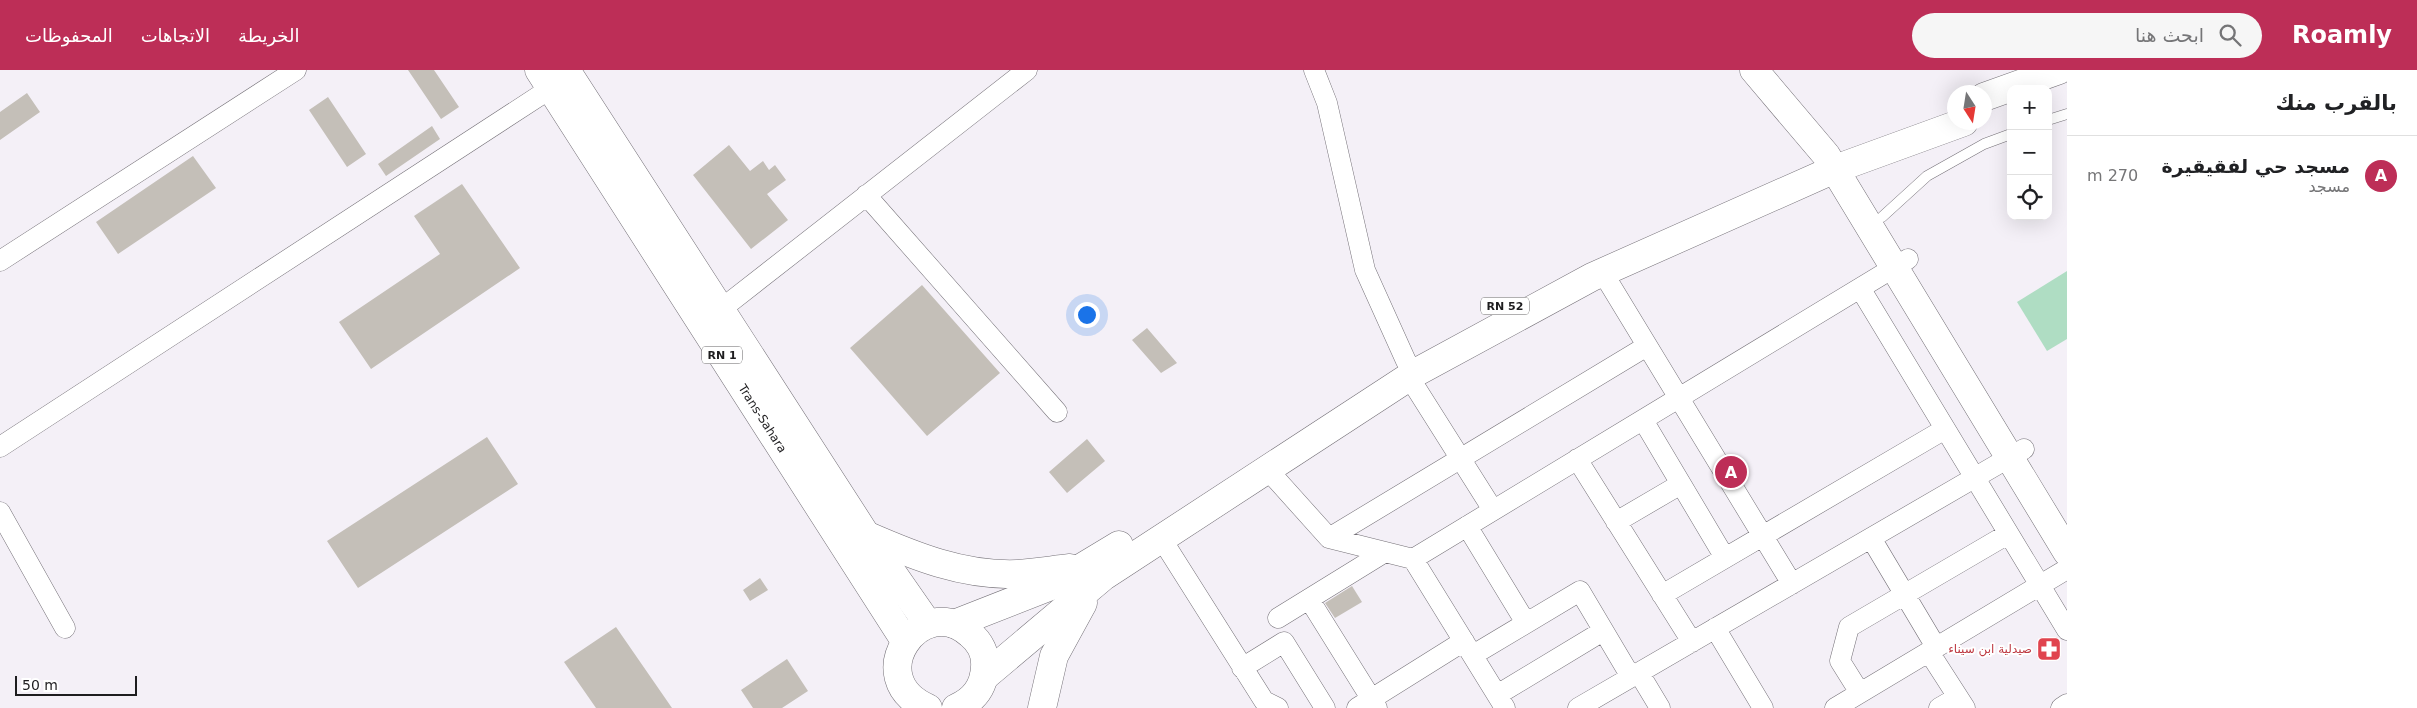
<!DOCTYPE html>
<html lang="ar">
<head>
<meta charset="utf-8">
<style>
  :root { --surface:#fff; --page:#f6f6f6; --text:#202124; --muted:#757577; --line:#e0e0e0; --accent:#bd2e57 }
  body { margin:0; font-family:"DejaVu Sans","Noto Naskh Arabic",sans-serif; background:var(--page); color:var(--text); direction:rtl }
  .controls { position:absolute; right:15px; top:15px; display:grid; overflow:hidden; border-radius:10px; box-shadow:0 5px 20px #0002 }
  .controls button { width:45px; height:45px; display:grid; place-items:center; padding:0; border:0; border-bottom:1px solid var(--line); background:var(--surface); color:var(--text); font:25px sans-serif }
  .compass { position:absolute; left:1947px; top:15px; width:45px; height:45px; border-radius:50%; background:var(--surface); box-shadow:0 5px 20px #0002; rotate:168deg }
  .scale { position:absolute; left:15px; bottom:12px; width:122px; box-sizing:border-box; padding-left:5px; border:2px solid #1e1d1f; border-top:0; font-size:14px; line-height:18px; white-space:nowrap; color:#1e1d1f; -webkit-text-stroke:4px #fff; paint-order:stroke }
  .you { position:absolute; left:1086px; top:244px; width:18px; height:18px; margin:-12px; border:4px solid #fff; border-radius:50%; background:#1a73e8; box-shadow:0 0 0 8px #1a73e833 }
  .badge { display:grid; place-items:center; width:32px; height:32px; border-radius:50%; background:var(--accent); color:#fff; font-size:16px; font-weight:700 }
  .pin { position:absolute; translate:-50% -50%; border:2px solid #fff; box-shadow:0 1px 5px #0006 }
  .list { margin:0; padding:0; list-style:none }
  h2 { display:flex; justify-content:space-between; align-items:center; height:65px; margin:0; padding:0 20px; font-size:21px }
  h2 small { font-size:16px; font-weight:400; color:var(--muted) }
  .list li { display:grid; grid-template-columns:32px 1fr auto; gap:15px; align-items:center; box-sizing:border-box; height:80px; padding:0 20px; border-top:1px solid var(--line) }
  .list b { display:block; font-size:19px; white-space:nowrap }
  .list p { margin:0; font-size:16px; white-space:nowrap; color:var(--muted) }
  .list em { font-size:16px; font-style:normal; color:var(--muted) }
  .icon { flex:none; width:28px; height:28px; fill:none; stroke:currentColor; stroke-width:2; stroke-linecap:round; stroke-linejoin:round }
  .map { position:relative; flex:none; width:2067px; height:638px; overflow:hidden; direction:ltr }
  header { display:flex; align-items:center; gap:30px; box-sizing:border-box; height:70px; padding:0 25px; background:var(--accent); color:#fff }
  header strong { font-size:24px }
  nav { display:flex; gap:28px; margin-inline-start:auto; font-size:18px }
  .search { width:350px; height:45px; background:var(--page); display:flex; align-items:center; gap:12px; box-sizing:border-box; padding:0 18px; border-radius:28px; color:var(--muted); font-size:19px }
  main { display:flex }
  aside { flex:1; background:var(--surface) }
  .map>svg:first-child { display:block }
  .green { fill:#afddc3 }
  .building { fill:#c4bfb8 }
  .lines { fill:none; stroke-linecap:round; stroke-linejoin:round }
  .lane-casing { stroke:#757178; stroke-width:11 }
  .street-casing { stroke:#757178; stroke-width:21 }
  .secondary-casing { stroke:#757178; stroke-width:29 }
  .primary-casing { stroke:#757178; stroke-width:29 }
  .lane { stroke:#fff; stroke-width:10 }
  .street { stroke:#fff; stroke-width:20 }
  .secondary { stroke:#fff; stroke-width:28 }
  .primary { stroke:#fff; stroke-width:28 }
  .labels { text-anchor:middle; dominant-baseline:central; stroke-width:4; stroke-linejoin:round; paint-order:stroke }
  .shield { fill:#fff; stroke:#626162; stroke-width:1 }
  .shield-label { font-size:11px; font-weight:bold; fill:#1e1d1f }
  .street-label { font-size:12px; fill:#1e1d1f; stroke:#fff }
  .health-label { font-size:12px; fill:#be3a42; stroke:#fff; text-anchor:end }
</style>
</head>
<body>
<header>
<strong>Roamly</strong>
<div class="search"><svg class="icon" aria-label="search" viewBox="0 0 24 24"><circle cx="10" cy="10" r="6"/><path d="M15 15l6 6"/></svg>ابحث هنا</div>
<nav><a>الخريطة</a><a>الاتجاهات</a><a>المحفوظات</a></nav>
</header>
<main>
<aside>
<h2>بالقرب منك<small></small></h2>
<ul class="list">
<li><span class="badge">A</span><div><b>مسجد حي لفقيقيرة</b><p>مسجد</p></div><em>270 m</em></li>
</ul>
</aside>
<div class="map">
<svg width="2067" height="638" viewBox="0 0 2067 638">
  <rect width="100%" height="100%" fill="#f4f0f7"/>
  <path class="green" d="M2067,201v68l-20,12 -30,-49z"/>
  <path class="building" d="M408,0h26l25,37 -18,12z
    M27,23l13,19 -40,28v-28z
    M328,27l38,57 -19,13 -38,-57z
    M432,56l8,13 -54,37 -8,-12z
    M729,75l21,26 13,-10 6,9 6,-5 11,15 -19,14 21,26 -37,29 -58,-74z
    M193,86l23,32 -98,66 -22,-32z
    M462,114l58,84 -149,101 -32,-47 101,-68 -26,-38z
    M922,215l78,88 -73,63 -77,-88z
    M1147,258l30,35 -16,10 -29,-33z
    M487,367l31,47 -160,104 -31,-47z
    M1087,369l18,22 -38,32 -18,-21z
    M760,508l8,12 -18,11 -7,-11z
    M1352,516l10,16 -27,16 -10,-15z
    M616,557l56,81h-76l-32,-46z
    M787,589l21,32 -26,17h-29l-12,-18z"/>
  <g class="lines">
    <defs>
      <path id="lane" d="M2048,50l19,-6
        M1882,147l45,-41 57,-32 27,-10"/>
      <path id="street" d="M1314,0l13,33 38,167 41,91 9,12
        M866,125l191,217
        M0,191l296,-191
        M1603,203l189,311
        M1860,218l207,342
        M720,240l307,-240
        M1409,307l84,133
        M1643,350l82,138
        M0,377l562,-366
        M1577,389l115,183
        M1267,399l62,69 84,21 495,-300
        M0,442l65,116
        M1616,452l65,-38
        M1467,456l59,97
        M1161,468l103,163 14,7
        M1329,468l318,-192
        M1871,468l65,109
        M1413,489l92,149
        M1662,525l283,-166
        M1309,529l68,109
        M1278,548l107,-66
        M1715,558l48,80
        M1929,582l36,56
        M1473,585l107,-64 51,86
        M1242,598l42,-26 41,66
        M1639,603l21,35
        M1860,623l-20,-32 9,-34 159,-93
        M1497,625l106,-64
        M1357,638l107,-67
        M1578,638l446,-259
        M1835,638l232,-139
        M1939,638l19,-11
        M2061,638l6,-4"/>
      <path id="secondary" d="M1754,0l72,85 241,397"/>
      <g id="primary">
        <path id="s1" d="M539,0l366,571"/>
        <path d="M566,0l300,465 62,89"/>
        <path d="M1984,27l75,-27"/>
        <path d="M866,465c48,21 97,41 151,39 17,-1 35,-4 53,-6"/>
        <path d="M954,554l97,-38 68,-41"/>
        <path d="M984,607l120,-101 311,-203 177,-96 243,-108 129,-47"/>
        <path d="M928,638c-69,-30 -6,-118 42,-74 10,8 16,20 15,33 -1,20 -11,33 -29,41"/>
        <path d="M1042,638l12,-52 29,-53"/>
      </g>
    </defs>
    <use href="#lane" class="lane-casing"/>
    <use href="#street" class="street-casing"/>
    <use href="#secondary" class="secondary-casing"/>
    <use href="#primary" class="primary-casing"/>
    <use href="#lane" class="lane"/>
    <use href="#street" class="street"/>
    <use href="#secondary" class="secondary"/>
    <use href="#primary" class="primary"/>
  </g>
  <defs>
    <symbol id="pharmacy-square" viewBox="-11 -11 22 22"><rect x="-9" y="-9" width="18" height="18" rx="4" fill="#e0444e" stroke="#fff"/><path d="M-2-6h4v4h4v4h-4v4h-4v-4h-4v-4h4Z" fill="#fff"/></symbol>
  </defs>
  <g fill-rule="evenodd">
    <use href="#pharmacy-square" x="2035" y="565" width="28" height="28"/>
  </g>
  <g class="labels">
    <g class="shield">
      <rect x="1481" y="227.5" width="48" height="17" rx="4"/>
      <rect x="702" y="276.5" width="40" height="17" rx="4"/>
    </g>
    <g class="shield-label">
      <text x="1505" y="236">RN 52</text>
      <text x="722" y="285">RN 1</text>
    </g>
    <g class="street-label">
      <text stroke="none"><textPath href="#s1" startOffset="414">Trans-Sahara</textPath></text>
    </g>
    <g class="health-label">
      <text x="2032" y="579">صيدلية ابن سيناء</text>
    </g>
  </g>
</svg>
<div class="controls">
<button>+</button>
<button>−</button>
<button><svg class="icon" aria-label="locate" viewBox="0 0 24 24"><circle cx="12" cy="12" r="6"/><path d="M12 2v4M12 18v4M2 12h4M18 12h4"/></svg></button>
</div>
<svg class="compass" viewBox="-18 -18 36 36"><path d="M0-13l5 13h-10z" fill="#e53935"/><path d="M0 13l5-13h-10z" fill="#757577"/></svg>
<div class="scale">50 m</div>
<div class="you"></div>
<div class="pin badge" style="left:1731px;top:402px">A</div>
</div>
</main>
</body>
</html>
